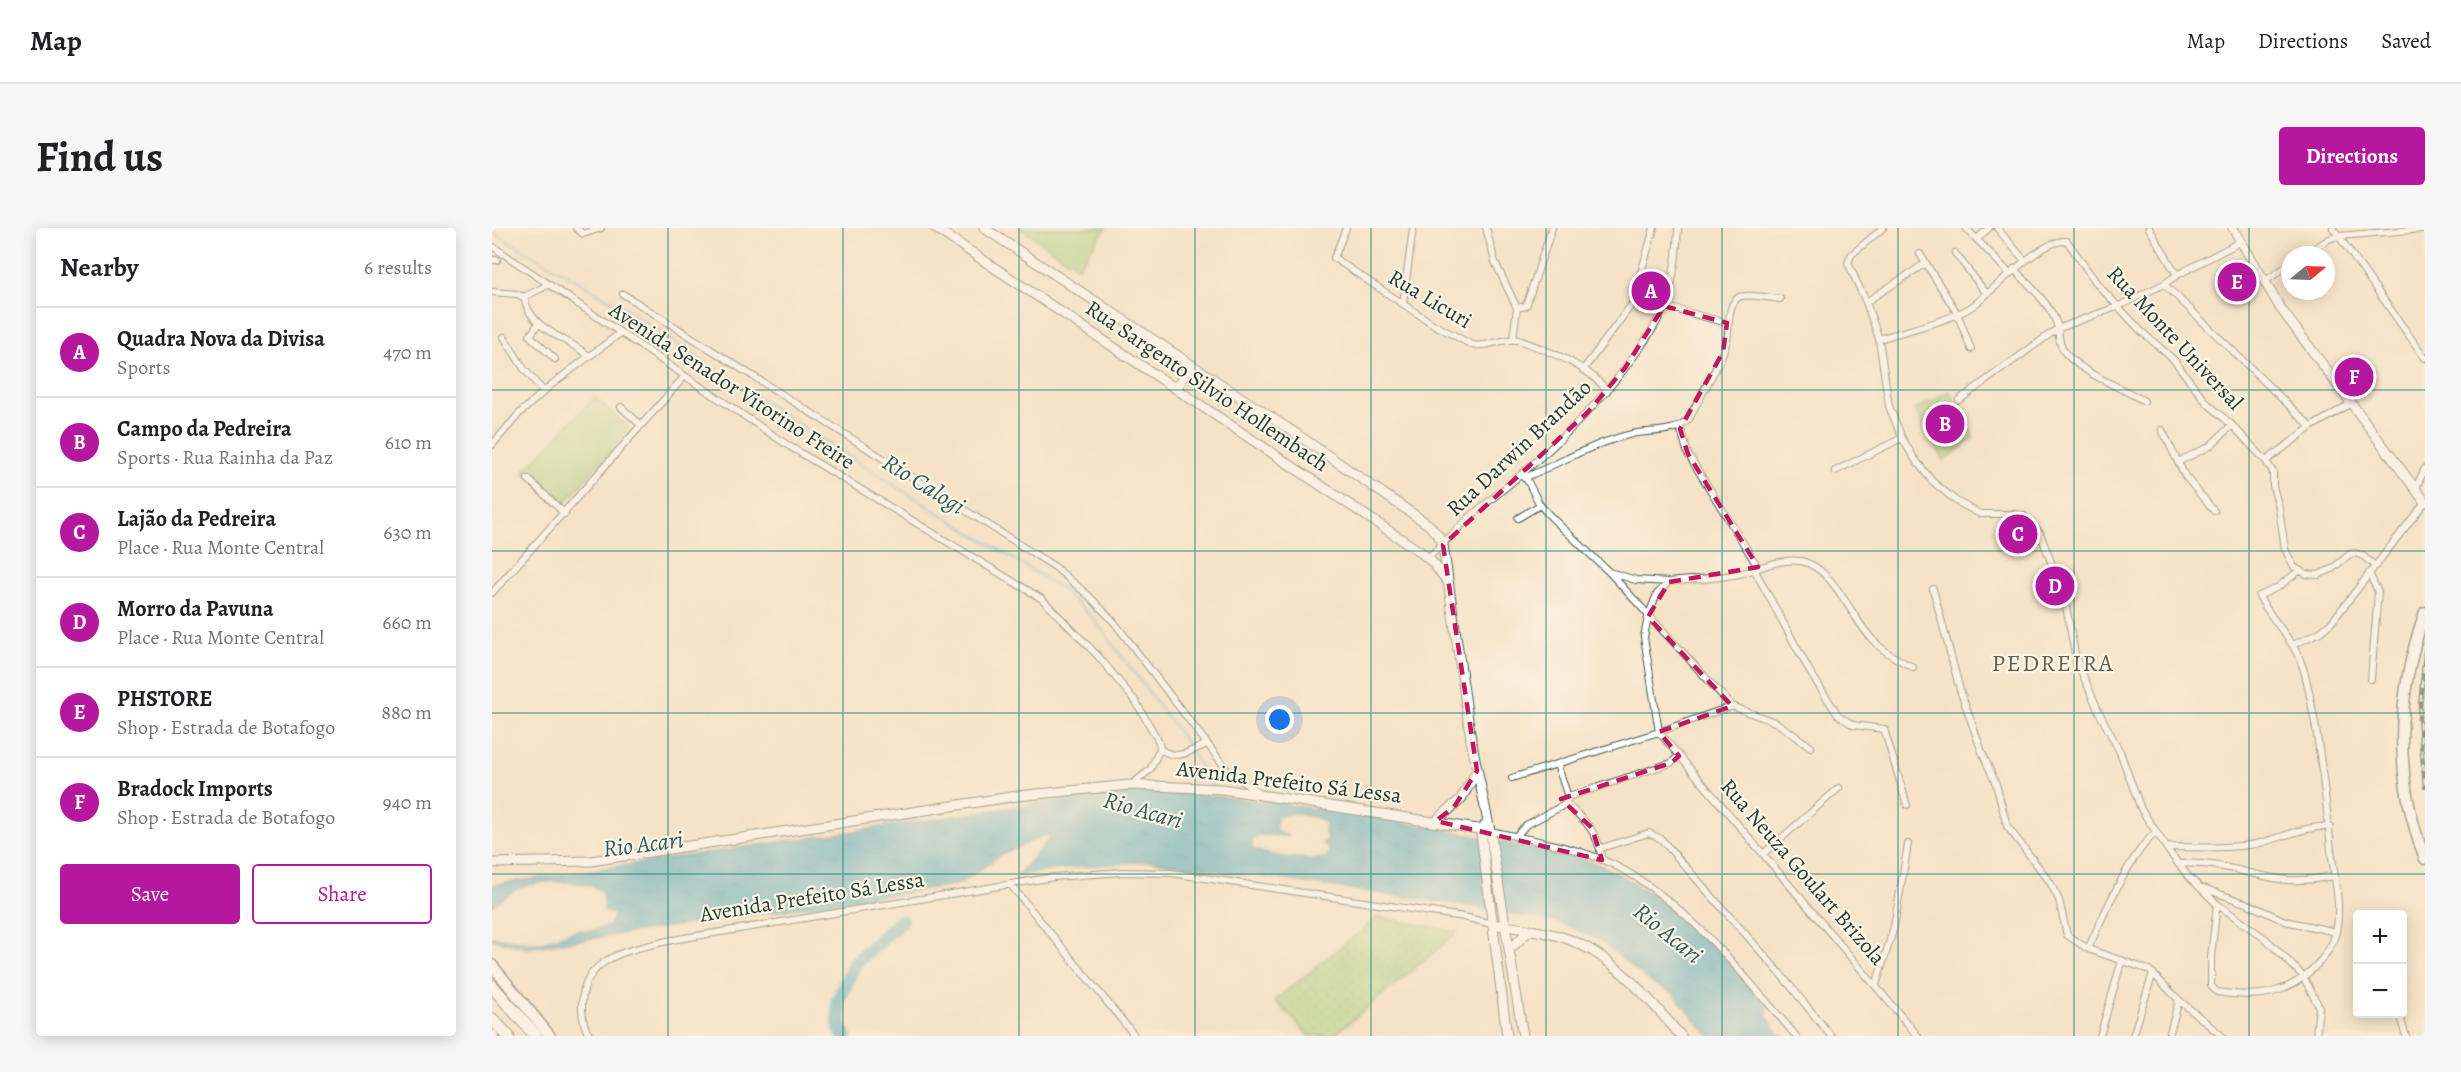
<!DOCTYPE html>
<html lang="en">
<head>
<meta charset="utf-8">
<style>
  :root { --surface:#fff; --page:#f6f6f6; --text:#202124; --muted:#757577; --line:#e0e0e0; --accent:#b5179e }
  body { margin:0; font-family:Alegreya,serif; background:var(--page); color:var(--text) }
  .controls { position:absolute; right:18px; bottom:18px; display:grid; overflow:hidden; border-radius:6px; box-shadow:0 3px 15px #0003 }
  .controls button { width:54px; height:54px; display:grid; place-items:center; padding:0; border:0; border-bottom:2px solid var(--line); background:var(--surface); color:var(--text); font:30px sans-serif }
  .compass { position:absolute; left:1789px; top:18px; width:54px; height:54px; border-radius:50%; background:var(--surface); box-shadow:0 3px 15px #0003; rotate:71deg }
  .you { position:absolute; left:788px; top:492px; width:21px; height:21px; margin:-15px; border:4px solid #fff; border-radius:50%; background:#1a73e8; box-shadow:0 0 0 9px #1a73e833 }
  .badge { display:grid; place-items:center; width:39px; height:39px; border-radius:50%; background:var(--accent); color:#fff; font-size:20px; font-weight:700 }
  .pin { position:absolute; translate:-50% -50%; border:3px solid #fff; box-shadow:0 2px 6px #0006 }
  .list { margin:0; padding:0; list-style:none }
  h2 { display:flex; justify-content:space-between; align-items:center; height:78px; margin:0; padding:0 24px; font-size:26px }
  h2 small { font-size:20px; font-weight:400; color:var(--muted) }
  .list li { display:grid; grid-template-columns:39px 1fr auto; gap:18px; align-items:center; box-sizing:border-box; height:90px; padding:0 24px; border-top:2px solid var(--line) }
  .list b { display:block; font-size:22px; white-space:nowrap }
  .list p { margin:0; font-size:20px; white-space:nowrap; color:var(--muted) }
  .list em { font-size:20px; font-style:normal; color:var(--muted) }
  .actions { display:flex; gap:12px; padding:18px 24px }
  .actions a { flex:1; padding:14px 0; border:2px solid var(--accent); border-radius:6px; text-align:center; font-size:21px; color:var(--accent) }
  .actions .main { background:var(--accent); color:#fff }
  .map { position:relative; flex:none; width:1933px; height:808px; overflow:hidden; border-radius:6px }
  header { display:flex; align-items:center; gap:36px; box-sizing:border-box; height:84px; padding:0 30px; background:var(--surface); border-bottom:2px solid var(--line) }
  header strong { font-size:28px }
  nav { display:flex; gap:33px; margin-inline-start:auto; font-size:21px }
  .intro { display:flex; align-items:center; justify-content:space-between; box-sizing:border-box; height:144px; padding:0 36px }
  h1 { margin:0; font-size:42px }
  .button { padding:15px 27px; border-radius:6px; background:var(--accent); color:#fff; font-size:21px; font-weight:700 }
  main { display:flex; gap:36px; padding:0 36px }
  aside { flex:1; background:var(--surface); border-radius:6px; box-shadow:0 3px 15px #0003 }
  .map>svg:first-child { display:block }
  .grass { fill:url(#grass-dots); stroke:#60875a; stroke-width:1.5 }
  .pitch { fill:#a2d17f; stroke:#60875a; stroke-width:1.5 }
  .water { fill:url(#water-ripples); stroke:#32737c; stroke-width:1.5; fill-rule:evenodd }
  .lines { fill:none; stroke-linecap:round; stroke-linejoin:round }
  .stream { stroke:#44a9c4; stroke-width:2 }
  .river { stroke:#44a9c4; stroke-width:15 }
  .street-casing { stroke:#3f564a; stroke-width:8 }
  .secondary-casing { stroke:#3f564a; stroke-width:11 }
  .primary-casing { stroke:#3f564a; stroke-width:13 }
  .highway-casing { stroke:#3f564a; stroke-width:14 }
  .street { stroke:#fff; stroke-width:6 }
  .secondary { stroke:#fff; stroke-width:9 }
  .primary { stroke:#fff; stroke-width:10 }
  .highway { stroke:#fff; stroke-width:12 }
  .rail-casing { stroke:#1f3d34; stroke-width:4.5 }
  .rail { stroke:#fcf5e5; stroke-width:2; stroke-dasharray:7; stroke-linecap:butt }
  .marked { fill:none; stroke:#c2185b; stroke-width:4.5; stroke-dasharray:12 8; stroke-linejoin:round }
  .grid { fill:none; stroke:#0f766e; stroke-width:1.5; stroke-opacity:0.55 }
  .labels { text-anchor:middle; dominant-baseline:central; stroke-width:4.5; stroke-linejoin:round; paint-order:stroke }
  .street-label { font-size:22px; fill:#1f3d34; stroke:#fcf5e5 }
  .water-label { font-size:24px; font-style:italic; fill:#2a5d5f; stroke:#fcf5e5 }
  .neighbourhood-label { font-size:24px; letter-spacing:1.5px; fill:#616153; stroke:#fcf5e5 }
</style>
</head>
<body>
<header>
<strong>Map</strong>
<nav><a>Map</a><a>Directions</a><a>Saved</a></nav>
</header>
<div class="intro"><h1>Find us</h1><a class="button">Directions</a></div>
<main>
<aside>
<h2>Nearby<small>6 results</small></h2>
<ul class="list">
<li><span class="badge">A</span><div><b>Quadra Nova da Divisa</b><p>Sports</p></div><em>470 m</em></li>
<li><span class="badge">B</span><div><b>Campo da Pedreira</b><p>Sports · Rua Rainha da Paz</p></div><em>610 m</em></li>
<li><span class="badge">C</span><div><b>Lajão da Pedreira</b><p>Place · Rua Monte Central</p></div><em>630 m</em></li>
<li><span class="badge">D</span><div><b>Morro da Pavuna</b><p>Place · Rua Monte Central</p></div><em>660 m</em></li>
<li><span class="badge">E</span><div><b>PHSTORE</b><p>Shop · Estrada de Botafogo</p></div><em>880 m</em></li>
<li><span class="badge">F</span><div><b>Bradock Imports</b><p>Shop · Estrada de Botafogo</p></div><em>940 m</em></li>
</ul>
<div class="actions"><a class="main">Save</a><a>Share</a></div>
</aside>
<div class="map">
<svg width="1933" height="808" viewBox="0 0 1933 808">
  <defs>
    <pattern id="grass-dots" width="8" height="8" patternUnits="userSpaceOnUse" patternTransform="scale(1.5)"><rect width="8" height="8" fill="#a2d17f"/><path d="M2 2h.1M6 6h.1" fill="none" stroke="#8bb46e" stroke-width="1.8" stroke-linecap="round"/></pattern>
    <pattern id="water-ripples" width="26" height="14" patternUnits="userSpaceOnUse" patternTransform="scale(1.5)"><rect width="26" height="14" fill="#44a9c4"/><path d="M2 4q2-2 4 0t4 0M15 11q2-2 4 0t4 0" fill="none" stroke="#388ba0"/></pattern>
  </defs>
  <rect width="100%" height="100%" fill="#fcf5e5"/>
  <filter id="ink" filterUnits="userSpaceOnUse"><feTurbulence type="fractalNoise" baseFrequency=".0167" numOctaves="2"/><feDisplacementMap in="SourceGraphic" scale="12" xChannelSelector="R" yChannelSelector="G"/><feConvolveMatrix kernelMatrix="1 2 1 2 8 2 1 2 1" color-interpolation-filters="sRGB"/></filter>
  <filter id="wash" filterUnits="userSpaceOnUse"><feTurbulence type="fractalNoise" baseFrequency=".008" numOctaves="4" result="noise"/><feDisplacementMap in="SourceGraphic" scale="24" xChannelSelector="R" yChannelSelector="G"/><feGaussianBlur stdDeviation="1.35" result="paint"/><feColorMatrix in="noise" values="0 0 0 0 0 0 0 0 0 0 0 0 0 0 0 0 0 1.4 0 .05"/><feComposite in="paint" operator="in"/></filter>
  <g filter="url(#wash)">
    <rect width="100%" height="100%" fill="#f6e2c7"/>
    <path class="grass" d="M886,689l80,15 -125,104h-24l-34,-36z"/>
    <path class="pitch" d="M528,0h86l-28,39z
      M1155,43l19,7 -10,32 -20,-6z
      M1457,163l25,47 -30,23 -29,-51z
      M103,169l35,32 -68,77 -39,-34z"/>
    <path class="water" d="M643,561c123,9 244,26 364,52 30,7 79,13 106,26 66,32 117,86 164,141l-3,6 12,20 6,2h-75l-36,-43 -21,-10 -54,-44 -40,-17 -76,-14 -331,-47 -74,6 -59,8 33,-38 -6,-2 -45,20 -40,29 -433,64 -35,-9v-2l47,6 39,-13 13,1 18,-5 5,-12 -10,-3 -2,-19c-15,-12 -54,-12 -73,-7 -14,3 -26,12 -37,21v-21zM799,585l27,5 8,5 -1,11 4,6 -7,3 6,4 1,6 -4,5c-25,3 -49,-1 -73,-9v-10l6,-4 32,1 -10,-3 -5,-5 3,-11z"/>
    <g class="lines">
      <path class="stream" d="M0,4l136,78 87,60 169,109 177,109 33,31 91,122 27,45"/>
      <path class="river" d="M353,808l-5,-8 -2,-27 17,-38 46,-42"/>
    </g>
  </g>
  <g filter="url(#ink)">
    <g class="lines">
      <defs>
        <path id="street" d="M84,0l7,6 18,-6
          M854,0l-12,30 99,66 39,21c17,3 33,-9 50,-4 28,11 66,24 85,50
          M994,0l9,34 22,46
          M1391,0l-32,27 -3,8 18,39 13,37 10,67 13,32 12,20 18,23 24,20 24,13h33l11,2 16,17 24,63 12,63 23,53 21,40 21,57 29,44 18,23 29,28 50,36 36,36 16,31 -3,29
          M1474,0l43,45
          M1505,0l28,33
          M1657,0l28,47
          M1841,0l92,130
          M1485,11l12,-11
          M0,18l297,200 253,153 56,57 38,46 23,40 1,7 -10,21 -19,15
          M1463,25l32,41
          M1428,26l37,59 14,36
          M1812,27l25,-16 9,-3 87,-7
          M0,32h5
          M1522,41c14,15 32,31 41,50 5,11 2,25 11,35 21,22 53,32 78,47
          M1772,54l26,-18
          M1672,56l147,143
          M0,64l25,2 7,3 24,-12
          M131,66l432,273 34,29 25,26 114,149 32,23
          M32,69c6,33 42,40 65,59
          M1374,74l60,-39
          M911,76l10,-76
          M1172,78l63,17
          M46,96l-8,12 25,23
          M12,109l20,32 20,23
          M1021,111l4,-31 9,-2 26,-78
          M1387,111c27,-9 73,-18 95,-34 20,-15 68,-67 93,-64l31,44 43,46 32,28 34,44 25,22 34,36 7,11v14l6,22 6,41 9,18 12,7 12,1 14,-6 18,-15 5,-1 8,3 11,9
          M1091,142l49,-66 22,-76
          M1467,172l98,-71 62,-23 45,-22 13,-9 63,-33
          M129,179l20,18
          M1188,199l8,27 70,113
          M1670,202l23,46 29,35
          M0,217l27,-31 32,-29 68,-51
          M1774,233l45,-34 39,-23
          M1686,234l32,-16 22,-21
          M1343,243l67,-33
          M1032,250c36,-15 69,-35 108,-44 18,-4 44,0 57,-15 12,-26 31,-52 38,-79 3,-12 -1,-35 12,-43 7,-4 33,1 41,2
          M1034,250l14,27 10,11 59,56 123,134 45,17 34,24
          M36,251l37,35
          M1923,262l10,-22
          M1026,290l22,-13
          M936,330c17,-15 32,-33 50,-48 57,-46 113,-94 156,-154 12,-16 24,-33 31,-51 9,-24 12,-51 13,-77
          M1262,341l56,103 28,43 15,10 31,4 23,76
          M1117,344l27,8 33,2 -12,12 -9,23 -4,20 15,95 259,304
          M1877,345l9,19 -7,87
          M1177,354c24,-3 50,-3 74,-9 18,-5 38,-15 58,-12 32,6 50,56 71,78 11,13 26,21 41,28
          M1441,361l27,101 22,62 14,32 11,42 43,56 9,18 8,35 21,14 61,21 30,30 43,36
          M0,365l193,-217
          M1801,417l27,-13 11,-9 94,-121
          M668,521c18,12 28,3 47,-5
          M1020,550l147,-46 73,-26
          M1076,569l103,-34 8,-7
          M1074,576c20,16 33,30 36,56
          M998,603c37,8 76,14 111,28 77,32 142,115 195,177
          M1024,608l10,-11 40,-21 2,-7 -11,-33
          M1675,619c27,0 55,2 83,-2 27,-4 53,-20 80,-18
          M1109,620l48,-15 12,6 118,133 52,64
          M1271,626l76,-66
          M1686,636c39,-3 64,9 101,15 19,3 37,0 55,-3
          M518,656l125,152
          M1711,660l45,16 37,17 51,11
          M1725,676l-6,53v29l6,6c18,3 42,4 59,-1 25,-7 54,-33 60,-59 6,-26 -2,-56 -5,-82 -4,-43 -9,-84 -16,-127 -4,-19 -6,-39 -13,-58 -9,-26 -31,-45 -43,-69l19,-9 21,-16
          M1596,721c16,-35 40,-92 68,-117
          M1384,757l18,-58 14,-83
          M1907,786l7,22
          M98,808c-7,-9 -8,-20 -8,-31 0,-50 52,-56 90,-65l382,-63 68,-5 49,1 293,44 28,7
          M1608,808l22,-76
          M1641,808l20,-63
          M1677,808l10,-36"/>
        <path id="secondary" d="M443,0l484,323 13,11 16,20
          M492,0l314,207 131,90 11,13 3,7 28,195 19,91 33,205
          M1741,0l48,81 144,193
          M684,161l16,-24
          M944,593l25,-22 16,-28
          M993,597l-4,9 26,202
          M0,635l99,-2 426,-65 113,-11 92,4 268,42
          M1000,696c23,4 50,6 73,14 49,17 84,61 116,98
          M1017,722l20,-19"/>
        <path id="primary" d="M1933,384c-29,83 -32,163 0,247
          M0,737l58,71
          M0,807l1,1"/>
        <path id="highway" d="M0,758l44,50
          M0,791l16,17"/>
      </defs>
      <use href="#street" class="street-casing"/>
      <use href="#secondary" class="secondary-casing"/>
      <use href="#primary" class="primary-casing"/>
      <use href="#highway" class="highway-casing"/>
      <use href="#street" class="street"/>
      <use href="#secondary" class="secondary"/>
      <use href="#primary" class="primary"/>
      <use href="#highway" class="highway"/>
      <defs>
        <path id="rail" d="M1933,424l-6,66 6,69"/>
      </defs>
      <use href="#rail" class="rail-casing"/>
      <use href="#rail" class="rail"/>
    </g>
  </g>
  <path d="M0 0H1933V808H0ZM1172,78l63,17 -4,29 -43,77 8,25 70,113 -89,15 -21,35 84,89 -73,26 20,24 -8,7 -110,36 31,29 10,32 -166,-39 18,-14 23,-36 -34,-226 145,-133 37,-44z" fill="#f6e2c7" fill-opacity=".55" fill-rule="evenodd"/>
  <path class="marked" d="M1172,78l63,17 -4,29 -43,77 8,25 70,113 -89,15 -21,35 84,89 -73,26 20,24 -8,7 -110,36 31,29 10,32 -166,-39 18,-14 23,-36 -34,-226 145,-133 37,-44z"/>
  <path class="grid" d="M176,0v808M351,0v808M527,0v808M703,0v808M879,0v808M1054,0v808M1230,0v808M1406,0v808M1582,0v808M1757,0v808M0,162h1933M0,323h1933M0,485h1933M0,646h1933"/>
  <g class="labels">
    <g class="street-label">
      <text transform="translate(938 71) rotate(31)">Rua Licuri</text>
      <text transform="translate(1683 110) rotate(47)">Rua Monte Universal</text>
      <text transform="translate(240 158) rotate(33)">Avenida Senador Vitorino Freire</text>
      <text transform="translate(715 158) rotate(34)">Rua Sargento Silvio Hollembach</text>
      <text transform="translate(1027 220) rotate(-43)">Rua Darwin Brandão</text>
      <text transform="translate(797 554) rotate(7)">Avenida Prefeito Sá Lessa</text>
      <text transform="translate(1311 644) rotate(49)">Rua Neuza Goulart Brizola</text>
      <text transform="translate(320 669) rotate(-9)">Avenida Prefeito Sá Lessa</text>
    </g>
    <g class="water-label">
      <text transform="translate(432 256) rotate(32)">Rio Calogi</text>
      <text transform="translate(651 582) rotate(16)">Rio Acari</text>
      <text transform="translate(151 616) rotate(-7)">Rio Acari</text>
      <text transform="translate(1176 705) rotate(39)">Rio Acari</text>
    </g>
    <g class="neighbourhood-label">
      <text x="1561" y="435">PEDREIRA</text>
    </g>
  </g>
</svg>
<div class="controls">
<button>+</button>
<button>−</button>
</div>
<svg class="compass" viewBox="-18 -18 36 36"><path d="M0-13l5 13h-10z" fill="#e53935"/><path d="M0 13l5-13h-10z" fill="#757577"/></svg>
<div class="you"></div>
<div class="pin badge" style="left:1159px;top:63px">A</div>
<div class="pin badge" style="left:1453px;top:196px">B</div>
<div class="pin badge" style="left:1526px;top:306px">C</div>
<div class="pin badge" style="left:1563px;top:358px">D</div>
<div class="pin badge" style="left:1745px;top:54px">E</div>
<div class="pin badge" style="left:1862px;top:149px">F</div>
</div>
</main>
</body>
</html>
